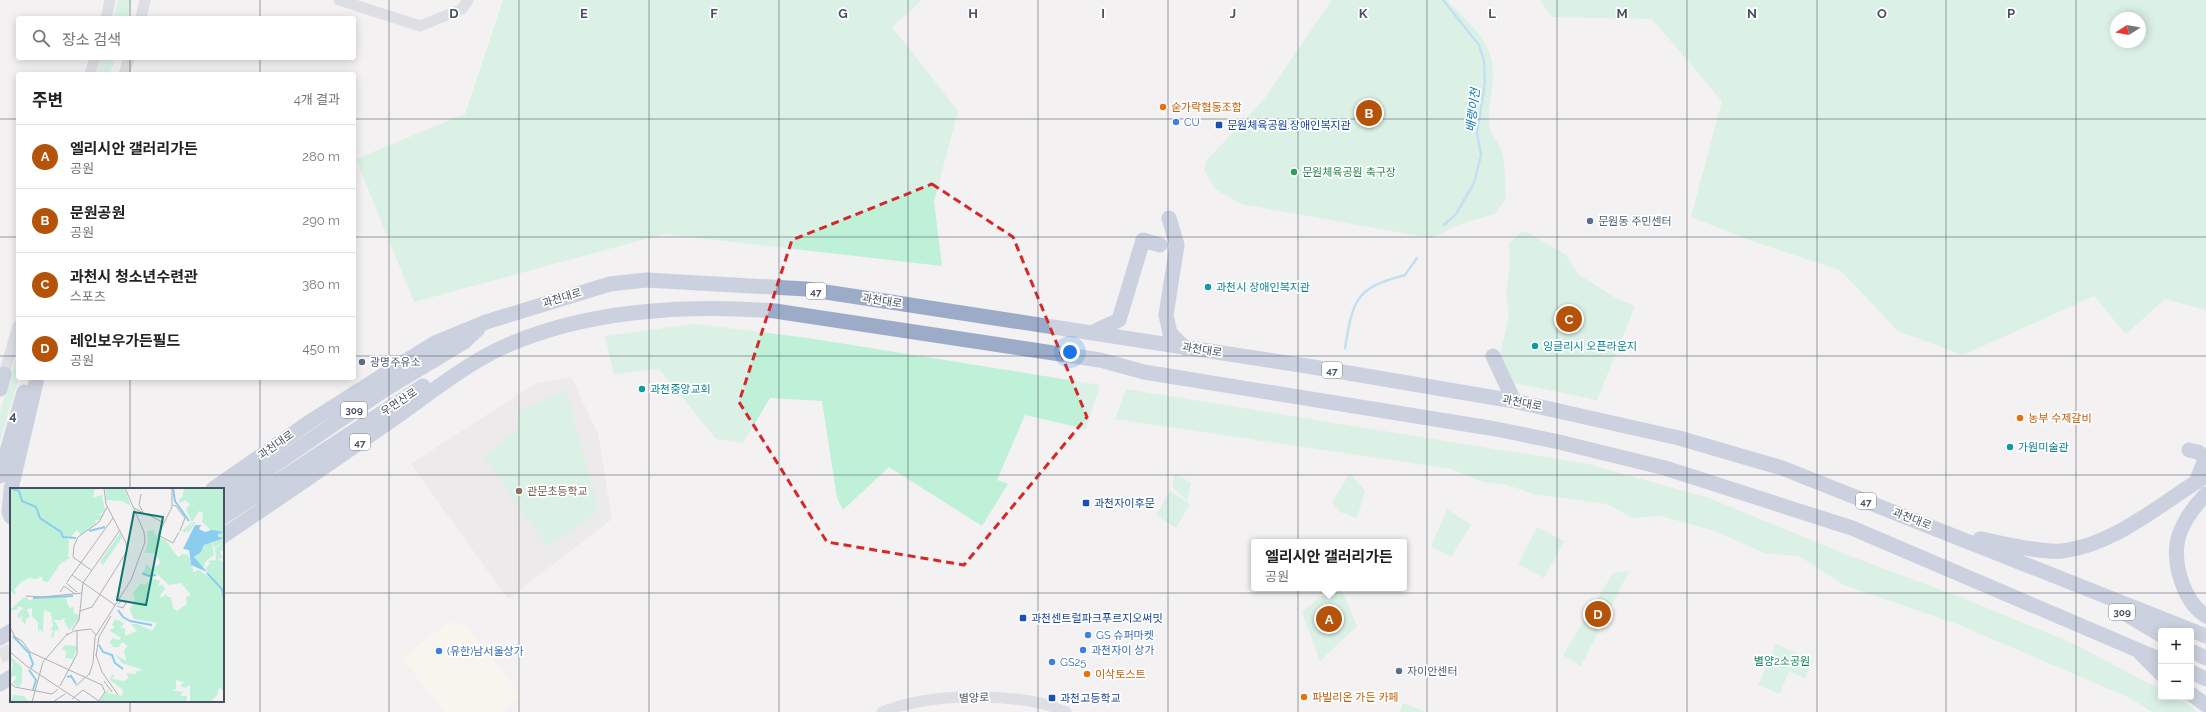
<!DOCTYPE html>
<html lang="ko">
<head>
<meta charset="utf-8">
<style>
  :root { --surface:#fff; --page:#f6f6f6; --text:#222; --muted:#767676; --line:#e0e0e0; --accent:#b45309 }
  body { margin:0; font-family:Raleway,"Noto Sans KR",sans-serif; background:var(--page); color:var(--text) }
  .controls { position:absolute; right:12px; bottom:12px; display:grid; overflow:hidden; border-radius:4px; box-shadow:0 2px 10px #0003 }
  .controls button { width:36px; height:36px; display:grid; place-items:center; padding:0; border:0; border-bottom:1px solid var(--line); background:var(--surface); color:var(--text); font:20px sans-serif }
  .compass { position:absolute; left:2110px; top:12px; width:36px; height:36px; border-radius:50%; background:var(--surface); box-shadow:0 2px 10px #0003; rotate:259deg }
  .you { position:absolute; left:1070px; top:352px; width:14px; height:14px; margin:-10px; border:3px solid #fff; border-radius:50%; background:#1a73e8; box-shadow:0 0 0 6px #1a73e833 }
  .badge { display:grid; place-items:center; width:26px; height:26px; border-radius:50%; background:var(--accent); color:#fff; font-size:13px; font-weight:700 }
  .pin { position:absolute; translate:-50% -50%; border:2px solid #fff; box-shadow:0 1px 4px #0006 }
  .popup { position:absolute; left:1251px; top:539px; width:156px; height:52px; box-sizing:border-box; display:grid; place-content:center; border-radius:4px; background:var(--surface); filter:drop-shadow(0 1px 3px #0005); font-size:13px; white-space:nowrap; color:var(--muted) }
  .popup b { font-size:15px; color:var(--text) }
  .popup::after { content:''; position:absolute; left:50%; top:100%; margin-left:-8px; border:8px solid transparent; border-top-color:var(--surface) }
  .list { margin:0; padding:0; list-style:none }
  h2 { display:flex; justify-content:space-between; align-items:center; height:52px; margin:0; padding:0 16px; font-size:17px }
  h2 small { font-size:13px; font-weight:400; color:var(--muted) }
  .list li { display:grid; grid-template-columns:26px 1fr auto; gap:12px; align-items:center; box-sizing:border-box; height:64px; padding:0 16px; border-top:1px solid var(--line) }
  .list b { display:block; font-size:15px; white-space:nowrap }
  .list p { margin:0; font-size:13px; white-space:nowrap; color:var(--muted) }
  .list em { font-size:13px; font-style:normal; color:var(--muted) }
  .icon { flex:none; width:22px; height:22px; fill:none; stroke:currentColor; stroke-width:2; stroke-linecap:round; stroke-linejoin:round }
  .map { position:relative; flex:none; width:2206px; height:712px; overflow:hidden }
  .search { position:absolute; background:var(--surface); box-shadow:0 2px 10px #0003; left:16px; top:16px; width:340px; height:44px; display:flex; align-items:center; gap:10px; box-sizing:border-box; padding:0 14px; border-radius:4px; color:var(--muted); font-size:15px }
  .panel { position:absolute; background:var(--surface); box-shadow:0 2px 10px #0003; left:16px; top:72px; width:340px; height:308px; border-radius:4px }
  .map>svg:first-child { display:block }
  .commercial { fill:#fdfaeb }
  .education { fill:#e4e2e3 }
  .green { fill:#bff1d9; fill-rule:evenodd }
  .lines { fill:none; stroke-linecap:round; stroke-linejoin:round }
  .stream { stroke:#8bcdef; stroke-width:2.5 }
  .trunk-tunnel { stroke:#d1d1d4; stroke-width:15; stroke-dasharray:15 8; stroke-linecap:butt }
  .tertiary { stroke:#c4cbd6; stroke-width:11 }
  .trunk { stroke:#9cacc8; stroke-width:15 }
  .marked { fill:none; stroke:#d62828; stroke-width:3; stroke-dasharray:8 5; stroke-linejoin:round }
  .grid { fill:none; stroke:#48515f; stroke-width:1; stroke-opacity:0.55 }
  .food-dot { fill:#e8710a; stroke:#fff; stroke-width:1.5 }
  .shop-dot { fill:#3f7fe0; stroke:#fff; stroke-width:1.5 }
  .transit-dot { fill:#1a4fb4; stroke:#fff; stroke-width:1.5 }
  .leisure-dot { fill:#2e9e5b; stroke:#fff; stroke-width:1.5 }
  .service-dot { fill:#5c6f8a; stroke:#fff; stroke-width:1.5 }
  .culture-dot { fill:#0f9aa8; stroke:#fff; stroke-width:1.5 }
  .education-dot { fill:#8d6e63; stroke:#fff; stroke-width:1.5 }
  .labels { text-anchor:middle; dominant-baseline:central; stroke-width:3.5; stroke-linejoin:round; paint-order:stroke }
  .shield { fill:#fff; stroke:#7f858f; stroke-width:1 }
  .shield-label { font-size:10px; font-weight:bold; fill:#48515f }
  .food-label { font-size:11px; fill:#c56008; stroke:#fff; text-anchor:start }
  .shop-label { font-size:11px; fill:#366cbe; stroke:#fff; text-anchor:start }
  .transit-label { font-size:11px; fill:#164399; stroke:#fff; text-anchor:start }
  .leisure-label { font-size:11px; fill:#27864d; stroke:#fff; text-anchor:start }
  .service-label { font-size:11px; fill:#4e5e75; stroke:#fff; text-anchor:start }
  .culture-label { font-size:11px; fill:#0d838f; stroke:#fff; text-anchor:start }
  .street-label { font-size:11px; fill:#48515f; stroke:#fff }
  .education-label { font-size:11px; fill:#785e54; stroke:#fff; text-anchor:start }
  .park-label { font-size:11px; fill:#15845c; stroke:#fff }
  .water-label { font-size:12px; font-style:italic; fill:#0877b2; stroke:#fff }
  .inset-river { fill:none; stroke:#8bcdef; stroke-width:2 }
  .inset-road { fill:none; stroke:#afb1b7; stroke-width:1 }
  .view { fill:#0f766e; fill-opacity:0.15; stroke:#0f766e; stroke-width:2 }
  .inset-edge { fill:none; stroke:#48515f; stroke-width:2 }
  .grid-label { font-size:13px; text-anchor:middle; font-weight:bold; fill:#48515f; stroke:#fff; stroke-width:3.5; stroke-linejoin:round; paint-order:stroke }
</style>
</head>
<body>
<div class="map">
<svg width="2206" height="712" viewBox="0 0 2206 712">
  <rect width="100%" height="100%" fill="#f3f1f1"/>
  <path class="commercial" d="M451,622l11,1 4,3 56,70 -22,16h-56l-42,-54 43,-34z"/>
  <path class="education" d="M571,377l27,57 14,85 -104,80 -97,-135 125,-81z"/>
  <path class="green" d="M119,0h13l-5,18h-14z
    M503,0h419l-30,27 66,84 -24,90 8,65 -278,-32 -250,68 -58,-143 109,-45z
    M1332,0h115c24,27 49,41 46,82 -1,14 -6,26 -4,40 1,16 10,19 13,30 3,14 3,31 4,46l-11,16 -35,10 -29,14 -190,-34 -26,-15 -11,-19 2,-9 58,-62z
    M1540,0h666v310l-41,-11 -39,35 -32,-38 -131,59 -65,-24 -58,-61 -91,-30 -58,-23 31,-116 -70,-82 -100,-2zM2116,18h24v24h-24z
    M102,58h13l-5,16h-13z
    M1521,232h5l39,22 14,21 7,4 28,18 21,9 -38,94 -102,-21 14,-64 -3,-22 4,-27 -1,-22z
    M695,324l113,14 292,47 -14,44 -61,-14 -28,65 11,4 -26,42 -93,-59 -46,43 -6,-12 -15,-97 -52,-3 -27,45 -27,-4 -57,-70 -45,5 -9,-38z
    M18,351l1,27 -19,63v-28z
    M1126,389l462,75 121,34 141,58 118,44 106,44 87,46v7c14,0 26,5 36,15h-45l-22,-14 -173,-74 -113,-39 -45,-29 -35,-3 -49,-22 -54,-15 -28,2 -26,-14 -73,-10 -27,-9 -24,-3 -31,-13 -337,-50z
    M566,390l33,121 -51,36 -64,-90 33,-27 1,-18z
    M1175,473l16,10 -4,17 -15,-13z
    M1350,473l15,18 -8,27 -17,-6 -8,-10z
    M1170,491l20,13 -14,24 -20,-13z
    M1447,509l24,16 -20,32 -20,-11z
    M1537,527l27,14 -20,37 -26,-14z
    M1629,571l-48,95 -18,-11 50,-82z
    M1332,588h9l16,38 -37,35 -18,-49z
    M1776,644l37,16 -8,18 -16,-7 -9,23 -22,-9z
    M1403,703l23,9h-26z"/>
  <g class="lines">
    <path class="stream" d="M1443,0l36,45 5,16 1,22 -8,50 4,22 -7,28 -18,31 -12,11
      M1345,348c8,-48 10,-60 60,-73l12,-17"/>
    <path class="trunk-tunnel" d="M0,656l11,-5"/>
    <path class="tertiary" d="M339,0l81,26 42,-17 6,-9
      M106,18l4,-18
      M141,18l4,-18
      M90,74l5,-16
      M124,74l5,-16
      M4,374l14,-48
      M882,712c46,-18 109,-19 158,-9 8,1 17,6 26,9"/>
    <path class="trunk" d="M1169,218l8,27 -11,70 4,18 15,15
      M1091,333l28,-13 24,-80 17,5
      M1493,356l21,45
      M0,389l4,-15
      M2189,450l9,2 5,4 1,6 -8,20
      M0,476l24,-84
      M11,489l26,-111
      M213,489l101,-70 74,-47 47,-29 51,-21 124,-38 36,-4 160,9 501,77 207,35 165,37 103,30 424,168
      M11,491l-2,21 2,5
      M2206,494c-12,12 -27,33 -29,50 -3,24 8,59 29,72
      M223,500l161,-110 80,-48 14,-13
      M223,517l200,-131
      M223,536c58,-39 116,-79 173,-119 33,-23 66,-50 103,-68 83,-39 186,-45 276,-38l325,49 44,12 352,57 63,13 106,26 187,60 309,132
      M1980,539c22,4 61,14 82,12 53,-6 99,-48 144,-75
      M2121,611l40,24
      M0,638l11,-7
      M2191,651l15,7
      M2141,654l20,20
      M2191,672l15,7
      M0,684l11,-7
      M2191,694l15,11"/>
  </g>
  <path d="M0 0H2206V712H0ZM932,184l81,53 74,180 -123,148 -137,-23 -88,-140 53,-162z" fill="#f3f1f1" fill-opacity=".55" fill-rule="evenodd"/>
  <path class="marked" d="M932,184l81,53 74,180 -123,148 -137,-23 -88,-140 53,-162z"/>
  <path class="grid" d="M130,0v18M260,0v18M389,0v712M519,0v712M649,0v712M779,0v712M908,0v712M1038,0v712M1168,0v712M1298,0v712M1427,0v712M1557,0v712M1687,0v712M1817,0v712M1946,0v712M2076,0v712M130,58v16M260,58v16M0,119h18M354,119h1852M0,237h18M354,237h1852M0,356h18M354,356h1852M130,378v111M260,378v334M0,475h2206M0,593h11M223,593h1983M130,701v11"/>
  <g class="food-dot">
    <circle cx="1163" cy="107" r="4"/>
    <circle cx="2020" cy="418" r="4"/>
    <circle cx="1087" cy="674" r="4"/>
    <circle cx="1304" cy="697" r="4"/>
  </g>
  <g class="shop-dot">
    <circle cx="1176" cy="122" r="4"/>
    <circle cx="1088" cy="635" r="4"/>
    <circle cx="1083" cy="650" r="4"/>
    <circle cx="439" cy="651" r="4"/>
    <circle cx="1052" cy="662" r="4"/>
  </g>
  <g class="transit-dot">
    <rect x="1215" y="121" width="8" height="8" rx="2"/>
    <rect x="1082" y="499" width="8" height="8" rx="2"/>
    <rect x="1019" y="614" width="8" height="8" rx="2"/>
    <rect x="1048" y="694" width="8" height="8" rx="2"/>
  </g>
  <circle class="leisure-dot" cx="1294" cy="172" r="4"/>
  <g class="service-dot">
    <circle cx="1590" cy="221" r="4"/>
    <circle cx="362" cy="362" r="4"/>
    <circle cx="1399" cy="671" r="4"/>
  </g>
  <g class="culture-dot">
    <circle cx="1208" cy="287" r="4"/>
    <circle cx="1535" cy="346" r="4"/>
    <circle cx="642" cy="389" r="4"/>
    <circle cx="2010" cy="447" r="4"/>
  </g>
  <circle class="education-dot" cx="519" cy="491" r="4"/>
  <g class="labels">
    <g class="shield">
      <rect x="806" y="283" width="20" height="16" rx="3"/>
      <rect x="1322" y="362" width="20" height="16" rx="3"/>
      <rect x="341" y="402" width="26" height="16" rx="3"/>
      <rect x="350" y="434" width="20" height="16" rx="3"/>
      <rect x="1856" y="493" width="20" height="16" rx="3"/>
      <rect x="2109" y="604" width="26" height="16" rx="3"/>
    </g>
    <g class="shield-label">
      <text x="816" y="291">47</text>
      <text x="1332" y="370">47</text>
      <text x="354" y="410">309</text>
      <text x="360" y="442">47</text>
      <text x="1866" y="501">47</text>
      <text x="2122" y="612">309</text>
    </g>
    <g class="food-label">
      <text x="1171" y="107">숟가락협동조합</text>
      <text x="2028" y="418">농부 수제갈비</text>
      <text x="1095" y="674">이삭토스트</text>
      <text x="1312" y="697">파빌리온 가든 카페</text>
    </g>
    <g class="shop-label">
      <text x="1184" y="122">CU</text>
      <text x="1096" y="635">GS 슈퍼마켓</text>
      <text x="1091" y="650">과천자이 상가</text>
      <text x="447" y="651">(유한)남서울상가</text>
      <text x="1060" y="662">GS25</text>
    </g>
    <g class="transit-label">
      <text x="1227" y="125">문원체육공원.장애인복지관</text>
      <text x="1094" y="503">과천자이후문</text>
      <text x="1031" y="618">과천센트럴파크푸르지오써밋</text>
      <text x="1060" y="698">과천고등학교</text>
    </g>
    <g class="leisure-label">
      <text x="1302" y="172">문원체육공원 축구장</text>
    </g>
    <g class="service-label">
      <text x="1598" y="221">문원동 주민센터</text>
      <text x="370" y="362">광명주유소</text>
      <text x="1407" y="671">자이안센터</text>
    </g>
    <g class="culture-label">
      <text x="1216" y="287">과천시 장애인복지관</text>
      <text x="1543" y="346">잉글리시 오픈라운지</text>
      <text x="650" y="389">과천중앙교회</text>
      <text x="2018" y="447">가원미술관</text>
    </g>
    <g class="street-label">
      <text transform="translate(562 298) rotate(-17)">과천대로</text>
      <text transform="translate(882 301) rotate(9)">과천대로</text>
      <text transform="translate(1202 350) rotate(9)">과천대로</text>
      <text transform="translate(399 402) rotate(-33)">우면산로</text>
      <text transform="translate(1522 403) rotate(11)">과천대로</text>
      <text transform="translate(276 445) rotate(-35)">과천대로</text>
      <text transform="translate(1912 519) rotate(21)">과천대로</text>
      <text transform="translate(974 698) rotate(-2)">별양로</text>
    </g>
    <g class="education-label">
      <text x="527" y="491">관문초등학교</text>
    </g>
    <g class="park-label">
      <text x="1782" y="661">별양2소공원</text>
    </g>
    <g class="water-label">
      <text transform="translate(1473 110) rotate(-83)">배랭이천</text>
    </g>
  </g>
  <g transform="translate(10 488)">
    <rect width="214" height="214" fill="#f3f1f1"/>
    <path d="M0,0h93l-9,2 -1,8 9,-3 3,15 -5,4h-6l8,1 -2,5h-5l1,3 -15,12 -4,-5 -6,7 -10,-2 8,5 -1,17h3l-11,7 -12,18 -5,-1 -1,-5 -5,3 -8,-1 -8,4 -7,8 2,3 -2,2 -2,-4 -2,1zM96,0h18l7,18 -9,-5 -16,-1zM174,0h40v56l-10,3 -5,-19 -7,-6 1,-9 -4,-2 -11,18 6,-7h2l-8,11 -1,-4 -2,4 -3,-2 10,-9 -6,-12 4,-6 -5,-4 -5,3 -1,-3 4,-4zM144,42l1,5 11,6 12,16 5,-3 5,1 6,17 5,-2 13,9 1,-2 -8,-8 5,-6 -2,-2 8,-1 -1,-12 9,-4v5l-4,3 3,6 -5,1 6,3v129l-5,-4 -2,8 -6,7h-21v-17l-5,3 -5,-2 4,-4 -8,-2v9l-4,1 11,2 -3,4h7l-1,6h-87l9,-13v4l14,3 1,-6 -13,-10 2,-6 2,2 -2,3 12,2 5,-3 -3,-5 9,1 2,-2h-2l8,-2 -21,-7 -7,-9 11,7 -2,-11 4,-4 -6,-4 -3,5h-10l5,-1 -4,-3 2,-5 7,2 2,-2 -12,-8 6,-2 -3,-3 3,-6 9,4 -3,5h4v8l12,-5 -6,-7h7l14,7 5,-8 -23,-4 -4,-9 5,-12 -2,-5 8,-10 4,2 7,-7 8,3 -2,6 4,-3 3,5 -5,7 1,2 5,-4 2,3h3l2,11 4,3 10,-7 -1,-7 5,-2 -10,-12 -12,2 -17,-16 9,-6 -6,-10h-10l3,-11 -1,-11zM110,45l2,5 -19,27 -3,-3zM202,54l2,13 -8,6 -3,8 -9,-11 8,-8 2,-5zM136,76h1l10,11 -14,1zM14,109l4,1v3l5,-2 33,-2 1,6 3,5 4,-1 -1,6 6,2v4l-10,11 -5,-9 1,-4 -3,3h-8l5,8 -1,3 -3,-1 -2,8 -2,-2 2,-6h-3l3,-4 -2,-13 -7,-3 -1,23 -3,-4 -2,5v-12l-6,-6v-8l-5,1 3,8 -4,2 -1,6 -4,-6 2,-3 -5,2 -1,-3 6,-7 -5,-2 -1,4h-7zM54,157l13,1 -4,13 -8,-1 2,-6 -5,-3zM0,168l12,11v15l-3,5 -7,-4 5,-5 -3,-3 -4,4 3,-16 -3,-2zM4,207l10,1 5,6h-19z" fill="#bff1d9"/>
    <path d="M185,37h6l-2,4 6,3 7,-2 12,2 -6,2v3l6,1 -20,7 -3,7 -7,5 13,15 -16,-7 -2,-15 -6,-1z" fill="#8bcdef"/>
    <path class="inset-river" d="M0,0l9,3 3,10 14,6 4,11 21,14 2,5 13,1M163,0l2,13 14,20M79,43l16,-4M132,85l7,3 7,-1M197,85l15,16 2,10M23,110l40,-2M108,122l5,7 7,4 22,4M3,148l16,17 4,11 -2,4M89,157l4,7 9,3 3,8 8,6M19,182l7,10 -3,10M57,189l4,-1 5,8"/>
    <path class="inset-road" d="M162,0v19l-14,28 15,8 6,-11M131,6l-2,11 4,7M163,17l3,1 9,12 -5,13M124,20l15,8M139,27l15,8M81,82l-18,-13 1,-11 4,-9 21,-15 8,-15M62,87l43,30M57,94l46,-64M56,95l11,9M50,104l4,-6 11,8M16,108l17,1 39,-4M107,118l6,2 3,-5 -3,-3 -5,4M70,123l12,-4 35,-56 -1,-8 -20,-39 -2,-16M0,139l5,10 7,4 8,11 72,33 3,7 -6,9M62,142l7,-10 4,-37 37,-53M57,147l7,-4 17,-2 5,6M0,164l18,15 53,35M86,167l6,17 16,23M86,168l3,-19 12,-21M79,187l4,-12 2,-26 36,-57 14,-38 -1,-10 -19,-44M94,193l8,11M0,195l5,4 37,7 6,-5M50,198l17,-32v-23M66,198l13,-12M62,211l11,-9 16,11M22,214l11,-40 25,-29M43,214l12,-8"/>
    <path class="view" d="M124,24l29,5 -17,88 -29,-5z"/>
    <rect width="214" height="214" class="inset-edge"/>
  </g>
  <g class="grid-label">
    <text x="454" y="18">D</text>
    <text x="584" y="18">E</text>
    <text x="714" y="18">F</text>
    <text x="843" y="18">G</text>
    <text x="973" y="18">H</text>
    <text x="1103" y="18">I</text>
    <text x="1233" y="18">J</text>
    <text x="1363" y="18">K</text>
    <text x="1492" y="18">L</text>
    <text x="1622" y="18">M</text>
    <text x="1752" y="18">N</text>
    <text x="1882" y="18">O</text>
    <text x="2011" y="18">P</text>
    <text x="13" y="420">4</text>
  </g>
</svg>
<div class="controls">
<button>+</button>
<button>−</button>
</div>
<svg class="compass" viewBox="-18 -18 36 36"><path d="M0-13l5 13h-10z" fill="#e53935"/><path d="M0 13l5-13h-10z" fill="#767676"/></svg>
<div class="you"></div>
<div class="pin badge" style="left:1329px;top:619px">A</div>
<div class="popup"><b>엘리시안 갤러리가든</b>공원</div>
<div class="pin badge" style="left:1369px;top:113px">B</div>
<div class="pin badge" style="left:1569px;top:319px">C</div>
<div class="pin badge" style="left:1598px;top:614px">D</div>
<div class="search"><svg class="icon" aria-label="search" viewBox="0 0 24 24"><circle cx="10" cy="10" r="6"/><path d="M15 15l6 6"/></svg>장소 검색</div>
<section class="panel">
<h2>주변<small>4개 결과</small></h2>
<ul class="list">
<li><span class="badge">A</span><div><b>엘리시안 갤러리가든</b><p>공원</p></div><em>280 m</em></li>
<li><span class="badge">B</span><div><b>문원공원</b><p>공원</p></div><em>290 m</em></li>
<li><span class="badge">C</span><div><b>과천시 청소년수련관</b><p>스포츠</p></div><em>380 m</em></li>
<li><span class="badge">D</span><div><b>레인보우가든필드</b><p>공원</p></div><em>450 m</em></li>
</ul>
</section>
</div>
</body>
</html>
